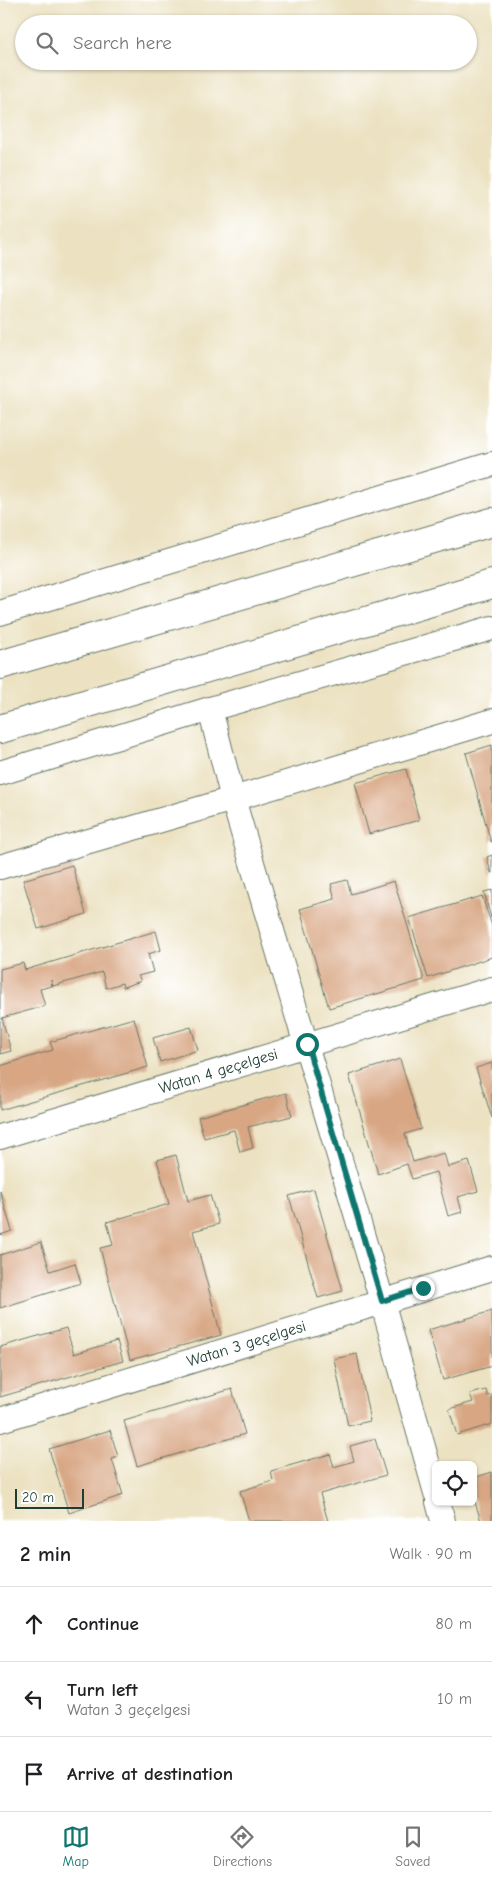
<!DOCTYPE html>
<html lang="en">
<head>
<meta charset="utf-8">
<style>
  :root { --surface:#fff; --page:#f2f2f2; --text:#202124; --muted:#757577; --line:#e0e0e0; --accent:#0f766e }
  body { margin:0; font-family:"Comic Neue",sans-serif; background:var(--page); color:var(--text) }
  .controls { position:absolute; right:15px; bottom:15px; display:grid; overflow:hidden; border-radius:8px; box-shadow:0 1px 4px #0004 }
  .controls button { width:45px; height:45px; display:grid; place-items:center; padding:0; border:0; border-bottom:1px solid var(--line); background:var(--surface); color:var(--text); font:25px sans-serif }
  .scale { position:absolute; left:15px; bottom:12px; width:69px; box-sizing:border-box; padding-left:5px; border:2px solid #1f3d34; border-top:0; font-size:14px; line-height:18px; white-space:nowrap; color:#1f3d34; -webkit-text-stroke:4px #fff; paint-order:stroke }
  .stop { position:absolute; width:15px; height:15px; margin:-11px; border:4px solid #0f766e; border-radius:50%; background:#fff }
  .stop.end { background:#0f766e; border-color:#fff; box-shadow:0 1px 5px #0008 }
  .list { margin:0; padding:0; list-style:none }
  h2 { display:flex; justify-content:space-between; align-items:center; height:65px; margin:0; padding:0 20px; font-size:21px }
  h2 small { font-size:16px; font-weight:400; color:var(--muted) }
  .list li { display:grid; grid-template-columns:32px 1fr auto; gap:15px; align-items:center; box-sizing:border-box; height:75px; padding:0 20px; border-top:1px solid var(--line) }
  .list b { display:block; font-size:19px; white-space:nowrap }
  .list p { margin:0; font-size:16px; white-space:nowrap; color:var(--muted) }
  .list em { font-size:16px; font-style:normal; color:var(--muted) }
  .icon { flex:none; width:28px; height:28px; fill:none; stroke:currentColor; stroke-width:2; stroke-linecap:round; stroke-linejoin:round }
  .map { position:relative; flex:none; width:492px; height:1521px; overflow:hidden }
  .search { position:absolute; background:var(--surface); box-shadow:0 1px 4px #0004; left:15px; right:15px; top:15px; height:55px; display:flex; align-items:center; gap:12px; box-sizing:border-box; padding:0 18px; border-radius:28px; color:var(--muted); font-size:19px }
  .sheet { height:290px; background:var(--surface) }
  nav { display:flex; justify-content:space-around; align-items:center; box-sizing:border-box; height:70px; border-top:1px solid var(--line); background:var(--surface); font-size:14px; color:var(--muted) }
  nav a { display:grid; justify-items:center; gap:2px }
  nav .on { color:var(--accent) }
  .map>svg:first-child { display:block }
  .building { fill:#d8a683 }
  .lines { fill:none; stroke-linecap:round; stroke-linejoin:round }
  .minor-casing { stroke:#677766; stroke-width:26 }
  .primary-casing { stroke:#677766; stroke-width:30 }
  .minor { stroke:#fff; stroke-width:24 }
  .primary { stroke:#fff; stroke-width:28 }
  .route { stroke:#0f766e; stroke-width:6 }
  .labels { text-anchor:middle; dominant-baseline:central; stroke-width:5; stroke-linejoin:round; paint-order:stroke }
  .street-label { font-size:16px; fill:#1f3d34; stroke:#fff }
</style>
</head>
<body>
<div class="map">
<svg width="492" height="1521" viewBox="0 0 492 1521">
  <rect width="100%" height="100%" fill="#fff"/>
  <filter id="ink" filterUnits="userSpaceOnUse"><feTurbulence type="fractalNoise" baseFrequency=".02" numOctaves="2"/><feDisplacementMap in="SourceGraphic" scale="10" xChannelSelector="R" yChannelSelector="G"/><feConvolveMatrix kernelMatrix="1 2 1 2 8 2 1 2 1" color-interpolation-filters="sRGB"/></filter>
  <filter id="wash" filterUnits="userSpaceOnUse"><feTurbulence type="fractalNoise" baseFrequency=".0096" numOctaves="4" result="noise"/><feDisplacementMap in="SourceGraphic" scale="20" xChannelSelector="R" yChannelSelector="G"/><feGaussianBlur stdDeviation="1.12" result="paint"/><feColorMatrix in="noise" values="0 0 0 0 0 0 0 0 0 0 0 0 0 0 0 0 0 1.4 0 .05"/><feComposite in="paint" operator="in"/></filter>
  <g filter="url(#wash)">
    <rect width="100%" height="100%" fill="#ece2c2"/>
    <g id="blocks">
      <path class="building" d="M492,745v97h-1l-25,-89z
        M406,769l13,51 -50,14 -14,-51z
        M492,855v18h-1l-4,-16z
        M72,865l14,49 -48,15 -15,-49z
        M347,880l4,14 43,-13 30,99 -95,28 -29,-99 35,-10 -4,-15z
        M492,890v28h-1l-7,-26z
        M482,896l10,30v31l-64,21 -19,-60z
        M156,931l5,19 -13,4 5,18 -15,4 3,5 -18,6 -1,-4 -16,5 -4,-16 -49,14 -2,-6 1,6 -12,3 5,17 -43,12 9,33 -11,3v-85l23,-6 2,7z
        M134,1018l14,49 -148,43v-44l53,-16 -3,-8z
        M191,1027l7,23 -38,12 -7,-24z
        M400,1059l21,70 -16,5 8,28 31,-9 4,14 21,-6 9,30 -20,6 4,15 -14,4 -12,-44 -24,7 -5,-15 -29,10 -29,-99z
        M492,1063v55l-16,-50z
        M286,1093l6,23 -44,11 5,21 -13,4 -6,-22 -30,8 -6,-21z
        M176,1155l12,46 22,-6 9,29 -26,7 28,104 -91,25 -30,-112 13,-3 -6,-23 62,-18 -12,-44z
        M314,1189l29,102 -25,7 -29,-102z
        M0,1191l12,40 -12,4z
        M41,1242l9,29 25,-8 6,20 -81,25v-53z
        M492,1311v55l-49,14 -15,-50z
        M66,1328l8,26 43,-13 6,20 -123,36v-50z
        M357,1354l13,67 -22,5 -14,-67z
        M232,1389l13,45 -108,32 -13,-45z
        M486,1390l2,6 4,-1v29l-35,11 -8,-26 24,-7 -3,-8z
        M110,1430l8,27 -6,2 11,36 -54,18 -20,-64z
        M375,1439l11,36 -66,19 8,27h-79l-9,-30 33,-10 -2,-10 59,-17 4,13 20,-6 -4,-15z
        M492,1472v49h-11l-8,-25v-18z"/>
    </g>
  </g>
  <g filter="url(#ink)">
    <use href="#blocks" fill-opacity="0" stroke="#677766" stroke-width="1"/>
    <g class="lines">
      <defs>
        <g id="minor">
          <path d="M0,613l492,-149"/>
          <path d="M210,709l23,90 149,502 54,192"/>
          <path d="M0,773l210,-64 282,-81"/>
          <path d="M0,867l233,-68 259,-78"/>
          <path id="s1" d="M0,1137l492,-148"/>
          <path id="s2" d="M0,1420l492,-152"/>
          <path d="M438,1502l5,19"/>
        </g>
        <path id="primary" d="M0,665l492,-143
          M0,729l492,-145"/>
      </defs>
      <use href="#minor" class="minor-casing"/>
      <use href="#primary" class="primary-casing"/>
      <use href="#minor" class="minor"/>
      <use href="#primary" class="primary"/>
    </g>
  </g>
  <g class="lines" filter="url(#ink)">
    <path class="route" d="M307,1044l75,257 41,-13"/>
  </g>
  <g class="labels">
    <g class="street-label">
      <text stroke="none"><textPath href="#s1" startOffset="228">Watan 4 geçelgesi</textPath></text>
      <text stroke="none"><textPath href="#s2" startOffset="258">Watan 3 geçelgesi</textPath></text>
    </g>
  </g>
</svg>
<div class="controls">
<button><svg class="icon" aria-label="locate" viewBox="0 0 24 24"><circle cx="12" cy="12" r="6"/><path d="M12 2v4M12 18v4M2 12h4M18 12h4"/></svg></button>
</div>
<div class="scale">20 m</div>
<div class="stop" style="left:307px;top:1044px"></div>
<div class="stop end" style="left:423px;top:1288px"></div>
<div class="search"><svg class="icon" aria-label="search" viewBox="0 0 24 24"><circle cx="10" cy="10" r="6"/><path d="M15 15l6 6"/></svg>Search here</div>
</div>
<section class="sheet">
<h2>2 min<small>Walk · 90 m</small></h2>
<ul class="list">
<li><svg class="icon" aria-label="ahead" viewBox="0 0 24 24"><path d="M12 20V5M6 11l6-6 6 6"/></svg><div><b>Continue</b></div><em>80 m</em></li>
<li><svg class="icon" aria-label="left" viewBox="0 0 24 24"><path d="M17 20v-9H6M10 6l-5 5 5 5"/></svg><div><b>Turn left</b><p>Watan 3 geçelgesi</p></div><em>10 m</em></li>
<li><svg class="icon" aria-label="arrive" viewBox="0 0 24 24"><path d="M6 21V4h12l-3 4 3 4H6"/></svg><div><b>Arrive at destination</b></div></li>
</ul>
</section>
<nav>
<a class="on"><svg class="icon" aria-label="map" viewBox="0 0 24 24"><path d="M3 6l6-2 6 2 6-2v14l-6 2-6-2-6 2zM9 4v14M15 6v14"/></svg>Map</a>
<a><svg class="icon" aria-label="directions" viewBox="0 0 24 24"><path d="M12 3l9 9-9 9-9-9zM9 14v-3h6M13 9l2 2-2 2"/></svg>Directions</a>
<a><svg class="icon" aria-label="saved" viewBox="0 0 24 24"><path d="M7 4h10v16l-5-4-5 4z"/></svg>Saved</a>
</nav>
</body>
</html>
